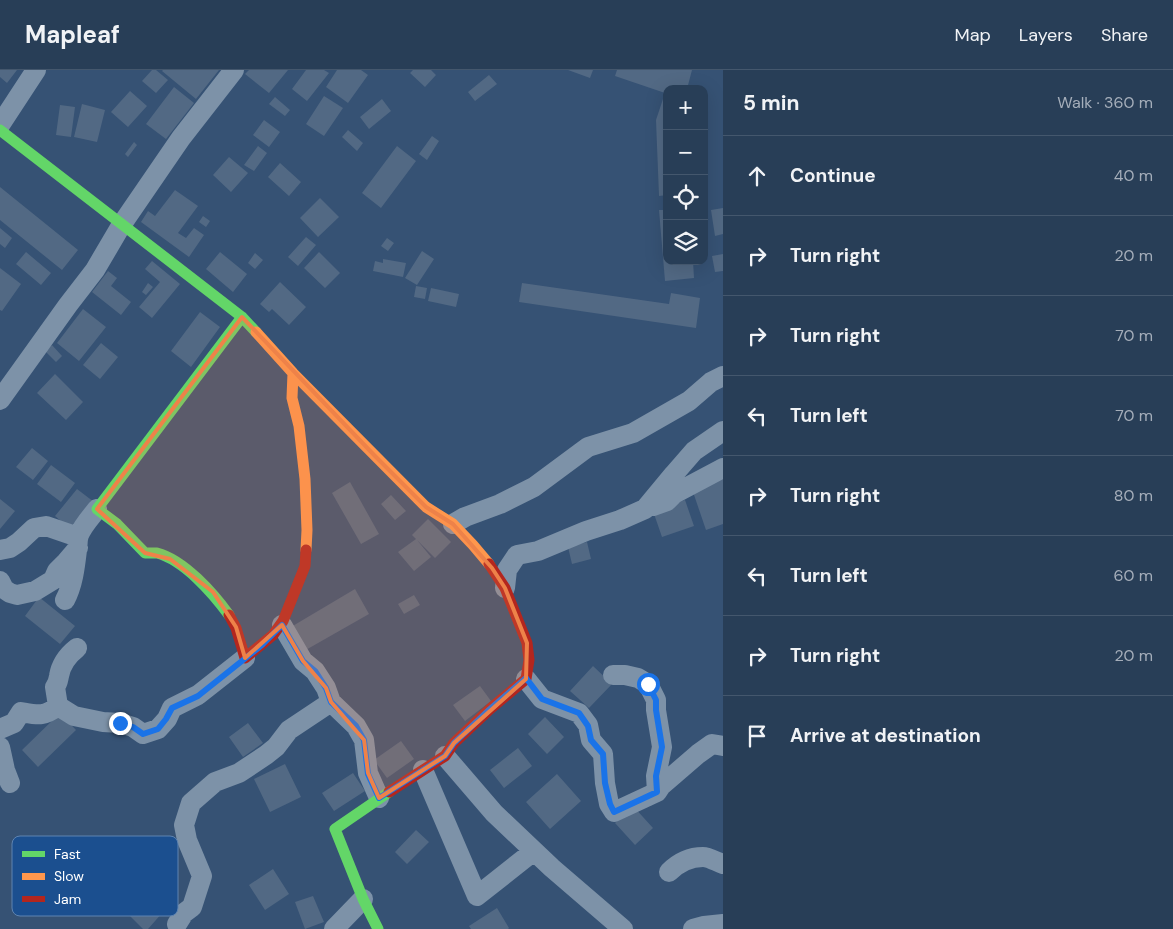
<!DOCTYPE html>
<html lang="en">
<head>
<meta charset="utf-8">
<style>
  :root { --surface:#283e57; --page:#344961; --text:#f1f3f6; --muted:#a5aeba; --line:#44576d }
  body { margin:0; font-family:"DM Sans",sans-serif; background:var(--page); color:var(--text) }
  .controls { position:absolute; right:15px; top:15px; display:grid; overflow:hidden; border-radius:10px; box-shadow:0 5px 20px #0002 }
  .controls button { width:45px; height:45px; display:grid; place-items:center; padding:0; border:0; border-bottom:1px solid var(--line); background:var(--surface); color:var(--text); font:25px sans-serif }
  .stop { position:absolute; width:15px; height:15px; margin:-11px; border:4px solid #1a73e8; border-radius:50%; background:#fff }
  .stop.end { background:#1a73e8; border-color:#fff; box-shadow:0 1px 5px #0008 }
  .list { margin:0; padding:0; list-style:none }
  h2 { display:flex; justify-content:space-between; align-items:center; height:65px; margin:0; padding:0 20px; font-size:21px }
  h2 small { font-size:16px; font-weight:400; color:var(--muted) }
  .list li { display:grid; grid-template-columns:32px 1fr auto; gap:15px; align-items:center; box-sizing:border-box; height:80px; padding:0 20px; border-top:1px solid var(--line) }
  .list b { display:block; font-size:19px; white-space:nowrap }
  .list em { font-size:16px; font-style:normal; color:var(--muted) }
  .icon { flex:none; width:28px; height:28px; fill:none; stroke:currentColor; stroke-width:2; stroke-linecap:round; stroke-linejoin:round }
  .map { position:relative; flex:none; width:723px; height:859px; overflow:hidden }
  header { display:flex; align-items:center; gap:30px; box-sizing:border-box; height:70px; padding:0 25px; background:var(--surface); border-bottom:1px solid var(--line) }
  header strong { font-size:24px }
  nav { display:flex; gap:28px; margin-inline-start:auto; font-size:18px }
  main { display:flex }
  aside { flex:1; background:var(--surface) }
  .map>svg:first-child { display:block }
  .building { fill:#526984 }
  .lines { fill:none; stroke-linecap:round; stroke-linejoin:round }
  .street { stroke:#7d92a8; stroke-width:20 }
  .fast { stroke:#63d668; stroke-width:11 }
  .slow { stroke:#ff974d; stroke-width:11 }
  .jam { stroke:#b3261e; stroke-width:11 }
  .route { stroke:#1a73e8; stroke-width:6 }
  .marked { fill:#ee8249; fill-opacity:0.2; stroke:#ee8249; stroke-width:4; stroke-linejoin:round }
  .key { fill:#1b4f8f; stroke:#5f84b1; stroke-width:1 }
  .key-label { font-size:14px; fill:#fff }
</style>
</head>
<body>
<header>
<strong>Mapleaf</strong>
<nav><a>Map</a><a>Layers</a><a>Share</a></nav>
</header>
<main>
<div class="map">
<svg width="723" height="859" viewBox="0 0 723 859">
  <rect width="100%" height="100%" fill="#365274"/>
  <path class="building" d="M0,0h17l-10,13 -7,-6z
    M152,0h4l12,10 -12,13 -14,-12z
    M163,0h56l-23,29 -34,-28z
    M249,0h39l-19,23 -24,-19z
    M306,0h18l5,3 -22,28 -15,-12z
    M337,0h24l7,5 -20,28 -22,-16z
    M413,0h18l5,5 -11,12 -15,-14z
    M568,0h25l-3,8z
    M617,0h75l-5,19h-20v106l-8,1 -3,-76 9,-27 -50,-17z
    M489,5l8,9 -22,17 -7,-9z
    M174,17l20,16 -28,36 -20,-15z
    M130,21l17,15 -19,21 -17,-15z
    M324,26l19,12 -19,28 -18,-12z
    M275,27l15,13 -5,6 -16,-12z
    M382,29l9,12 -22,18 -9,-12z
    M82,34l23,6 -8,32 -23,-5z
    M60,35l15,2 -4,30 -15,-2z
    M264,50l16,12 -11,15 -16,-12z
    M348,60l15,13 -6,8 -15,-14z
    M432,66l7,5 -12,19 -8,-6z
    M134,72l3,3 -9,12 -3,-3z
    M258,76l9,7 -13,18 -10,-6z
    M397,76l19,15 -35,47 -19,-15z
    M229,87l19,16 -17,19 -18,-17z
    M280,93l21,19 -12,14 -21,-19z
    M0,117l78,63 -16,20 -62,-50z
    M175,120l23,16 -20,27 8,5 8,-10 10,7 -15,22 -48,-35 7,-11 7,5z
    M320,128l19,19 -21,20 -18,-19z
    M723,138v26l-8,2 -4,-26z
    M659,140h8v51h26l1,17 -29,3z
    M203,146l7,5 -4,6 -7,-5z
    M0,158l12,10 -7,10 -5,-4z
    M306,167l10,8 -18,21 -10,-9z
    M387,168l7,5 -6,8 -7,-5z
    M422,181l12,8 -17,26 -12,-7z
    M26,182l25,21 -10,12 -25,-21z
    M220,182l27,22 -14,18 -27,-23z
    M319,182l21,21 -15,15 -21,-20z
    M255,183l8,7 -8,9 -7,-6z
    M723,184v17l-8,1 -3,-16z
    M383,189l23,4 -3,14 -30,-6 2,-10 8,2z
    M152,191l28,23 -28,34 -13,-11 21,-25 -15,-13z
    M0,198l21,16 -19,27 -2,-1z
    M108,201l9,7 -6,8 20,16 -10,13 -29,-23z
    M280,212l26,25 -17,18 -17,-16 -3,3 -9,-8z
    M148,213l5,4 -7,8 -4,-3z
    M522,213l147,21 2,-11 29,5 -4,30 -177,-26z
    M416,216l11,2 -2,11 -11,-2z
    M431,218l28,6 -3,13 -28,-6z
    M83,239l23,18 -27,34 -22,-18z
    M200,242l20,15 -29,40 -20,-16z
    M101,273l17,14 -18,22 -17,-14z
    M52,275l10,11 -6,6 -11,-11z
    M55,304l28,28 -17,18 -29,-27z
    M32,378l16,13 -15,19 -17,-13z
    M51,395l24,18 -14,19 -24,-18z
    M723,409v45l-17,6 -14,-41z
    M350,412l29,52 -18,10 -29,-51z
    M77,419l17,13 -23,28 -16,-14z
    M391,425l15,16 -11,9 -14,-16z
    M0,429l15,12 -15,18z
    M685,430l9,26 -32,11 -9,-26z
    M428,449l23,23 -16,16 -18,-18 14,17 -17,14 -16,-19 18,-13 -4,-4z
    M587,472l4,17 -19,5 -4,-17z
    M355,519l14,25 -65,37 -13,-24z
    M414,525l6,10 -16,9 -6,-10z
    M39,527l36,29 -15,18 -35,-28z
    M593,596l19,18 -23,24 -19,-17z
    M480,616l11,15 -26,20 -12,-16z
    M60,643l16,17 -38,37 -16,-17z
    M545,647l19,20 -17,17 -19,-20z
    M248,653l15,20 -20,14 -14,-20z
    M401,671l13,18 -27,19 -13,-18z
    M518,678l14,18 -28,22 -14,-18z
    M285,694l16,33 -31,15 -16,-33z
    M353,703l12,18 -31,20 -12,-18z
    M557,704l24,27 -31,28 -24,-27z
    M633,736l20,22 -18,17 -20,-22z
    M416,760l13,12 -22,22 -12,-12z
    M273,799l16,25 -24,16 -16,-25z
    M141,821l22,21 -15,17h-5l-19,-19z
    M313,826l11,26 -19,7 -10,-27z
    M497,838l12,20 -1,1h-37l-2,-3z"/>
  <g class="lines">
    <path class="street" d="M0,55l36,-55
      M0,330l68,-95 27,-35 27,-46 59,-86 53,-68
      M653,436l14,-5 7,-7 49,-26
      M453,454l12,-7 35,-13 34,-17 54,-40 45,-14 56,-32 22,-19 12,-6
      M0,480l10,-2 9,-6 15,-14 12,-2 32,11
      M0,511l4,8 6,4 7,2 18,-4 18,-11 4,-9 9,-9 12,-14
      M505,518l2,-18 10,-15 21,-4 48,-20 34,-11 25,-11 29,-35 20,-23 29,-20
      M65,530c8,-15 10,-33 12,-50 1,-5 0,-10 2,-15 4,-10 12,-18 18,-26
      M613,605h12l13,3 10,6 8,16v10l6,37 -6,29 1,16
      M526,609l16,20 37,14 9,12 3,15 12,14 2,29 4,21 5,8 43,-20 4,-6 37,-32 14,-10 11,2
      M331,632l25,24 8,14 4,33 11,25
      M58,636l-3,-19c3,-4 3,-6 4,-11 2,-12 9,-21 18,-28
      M0,659l14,-6 7,-11c17,3 23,5 37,-6l16,10 29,6 17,1 13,4 10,7 15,-5 9,-10 5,-11 26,-13 47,-37
      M0,677l5,23 5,13
      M445,686l49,57 58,55 71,61
      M423,700l54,126 57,-45
      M669,802c9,-9 20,-15 34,-15 6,0 14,5 20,7
      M177,854l7,-11 8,-6 10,-31 -15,-36 -3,-15 7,-22 24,-21 24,-9 27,-18 10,-8 13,-17 42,-28 -5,-14 -11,-17 -12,-10 -21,-36
      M334,859l29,-30
      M693,859l11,-3 19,-2"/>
    <path class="fast" d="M0,60l242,187 14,15
      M229,545c-16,-22 -45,-55 -72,-62 -4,0 -8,0 -12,0l-28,-29 -20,-15 145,-192
      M378,859l-15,-30 -28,-70 54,-37"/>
    <path class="slow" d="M256,262l37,41 133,134 27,17 20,21 16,19
      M293,303l-1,25 7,28 6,53 2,51 -1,20"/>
    <path class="jam" d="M229,545l7,13 9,30 28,-23 10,-14 22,-55 1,-16
      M389,722l56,-36 9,-13 36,-34 36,-30 3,-19 -2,-17 -22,-55 -16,-24"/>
  </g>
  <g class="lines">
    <path class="route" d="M120,653l13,4 10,7 15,-5 8,-10 6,-11 26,-12 64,-51 20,-20 21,36 12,10 11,17 5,14 25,24 8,14 4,34 11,24 66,-42 9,-13 36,-34 36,-31 16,21 37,14 9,13 3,14 12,14 2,29 5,21 4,8 43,-20 -1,-16 6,-29 -6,-37v-10l-8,-16"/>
  </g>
  <path class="marked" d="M242,247l133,139 51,51 27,17 39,44 13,20 22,55 -1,36 -72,64 -9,13 -66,42 -11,-25 -4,-33 -33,-38 -5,-14 -23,-27 -21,-36 -37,33 -9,-31 -23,-35 -43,-33 -25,-6 -48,-44z"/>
  <rect x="12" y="766" width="166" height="80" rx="8" class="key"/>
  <rect x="22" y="781" width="23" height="6" fill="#63d668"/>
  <rect x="22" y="803" width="23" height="7" fill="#ff974d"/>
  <rect x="22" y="826" width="23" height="6" fill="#b3261e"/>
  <g class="key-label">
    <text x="54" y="789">Fast</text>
    <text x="54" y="811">Slow</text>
    <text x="54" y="834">Jam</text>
  </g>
</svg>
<div class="controls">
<button>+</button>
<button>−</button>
<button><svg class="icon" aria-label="locate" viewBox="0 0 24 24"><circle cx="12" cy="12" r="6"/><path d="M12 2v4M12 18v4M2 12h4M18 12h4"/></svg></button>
<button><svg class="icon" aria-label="layers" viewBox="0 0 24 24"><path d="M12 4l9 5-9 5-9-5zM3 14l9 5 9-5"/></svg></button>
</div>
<div class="stop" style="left:648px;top:614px"></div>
<div class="stop end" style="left:120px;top:653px"></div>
</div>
<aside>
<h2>5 min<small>Walk · 360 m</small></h2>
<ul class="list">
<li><svg class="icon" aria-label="ahead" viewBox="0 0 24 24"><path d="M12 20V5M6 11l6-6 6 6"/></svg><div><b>Continue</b></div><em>40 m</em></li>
<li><svg class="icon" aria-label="right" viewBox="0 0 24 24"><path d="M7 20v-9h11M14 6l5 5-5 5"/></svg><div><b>Turn right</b></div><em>20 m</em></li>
<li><svg class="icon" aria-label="right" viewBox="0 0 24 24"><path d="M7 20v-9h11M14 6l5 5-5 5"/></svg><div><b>Turn right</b></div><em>70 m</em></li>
<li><svg class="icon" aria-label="left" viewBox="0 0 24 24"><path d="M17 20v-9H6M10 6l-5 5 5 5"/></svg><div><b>Turn left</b></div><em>70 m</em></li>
<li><svg class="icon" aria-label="right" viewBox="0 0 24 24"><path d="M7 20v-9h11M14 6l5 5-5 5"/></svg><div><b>Turn right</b></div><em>80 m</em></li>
<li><svg class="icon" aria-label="left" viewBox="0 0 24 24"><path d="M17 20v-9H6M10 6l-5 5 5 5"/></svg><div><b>Turn left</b></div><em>60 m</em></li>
<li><svg class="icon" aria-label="right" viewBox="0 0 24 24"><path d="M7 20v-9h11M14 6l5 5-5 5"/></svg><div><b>Turn right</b></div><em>20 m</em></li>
<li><svg class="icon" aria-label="arrive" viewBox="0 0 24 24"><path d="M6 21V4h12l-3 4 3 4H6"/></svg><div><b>Arrive at destination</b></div></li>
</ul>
</aside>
</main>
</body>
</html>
